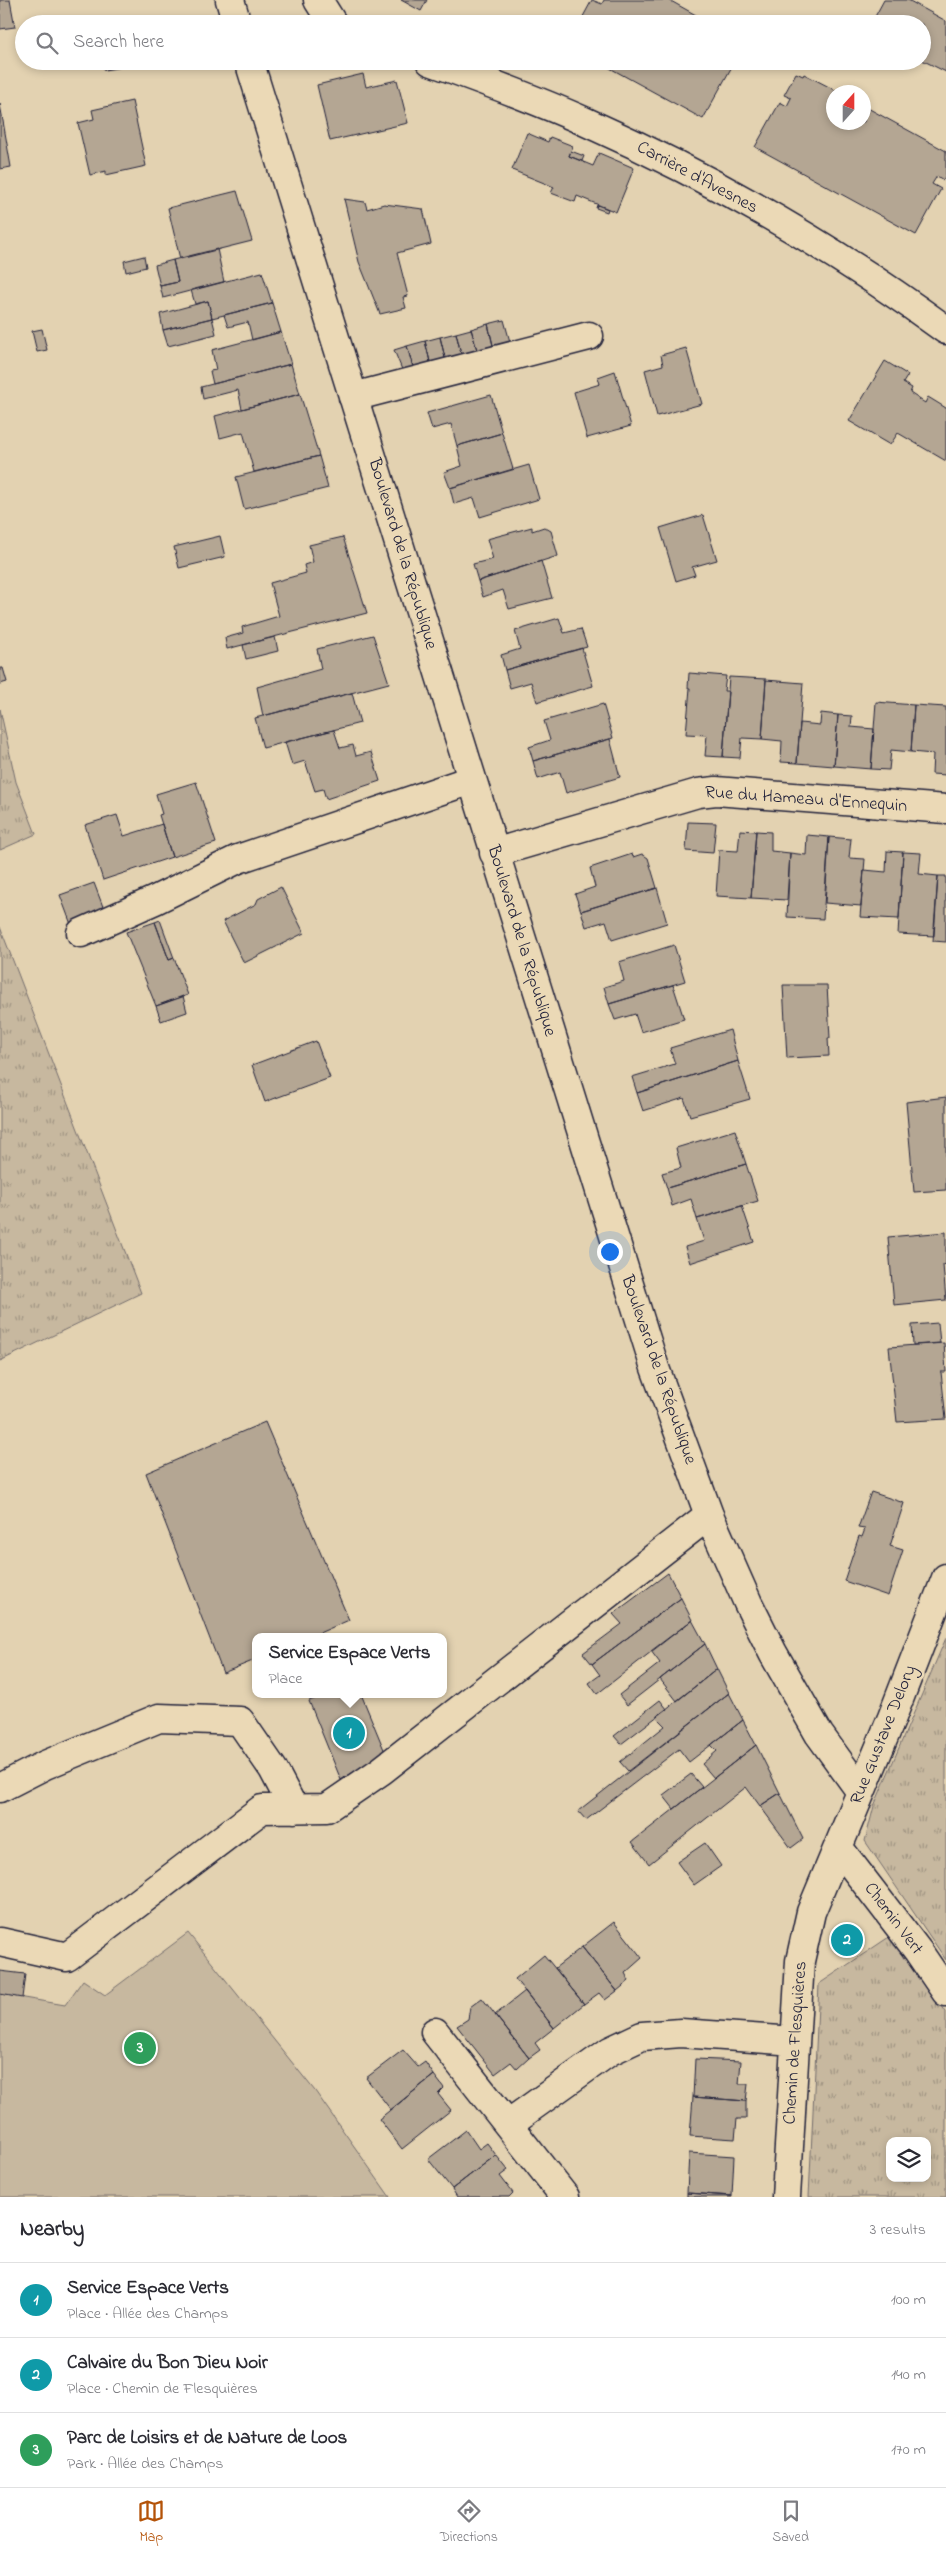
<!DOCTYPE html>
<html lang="en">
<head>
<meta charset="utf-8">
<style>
  :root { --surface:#fff; --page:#f7f7f7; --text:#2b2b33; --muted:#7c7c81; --line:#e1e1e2; --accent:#b45309 }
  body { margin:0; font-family:"Indie Flower",sans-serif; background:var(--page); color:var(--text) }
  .controls { position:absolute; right:15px; bottom:15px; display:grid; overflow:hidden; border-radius:10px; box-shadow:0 2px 8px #0003 }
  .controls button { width:45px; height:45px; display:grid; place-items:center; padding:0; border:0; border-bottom:1px solid var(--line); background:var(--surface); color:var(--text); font:25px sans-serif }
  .compass { position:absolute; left:826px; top:85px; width:45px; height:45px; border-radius:50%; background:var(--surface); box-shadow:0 2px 8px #0003; rotate:21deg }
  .you { position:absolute; left:609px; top:1251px; width:18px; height:18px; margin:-12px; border:4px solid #fff; border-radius:50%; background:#1a73e8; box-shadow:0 0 0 8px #1a73e833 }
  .badge { display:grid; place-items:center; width:32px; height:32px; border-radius:50%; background:var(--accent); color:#fff; font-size:16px; font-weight:700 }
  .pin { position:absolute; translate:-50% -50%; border:2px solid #fff; box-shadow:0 1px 5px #0006 }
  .popup { position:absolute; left:252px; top:1633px; width:195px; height:65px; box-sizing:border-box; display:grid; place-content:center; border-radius:10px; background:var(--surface); filter:drop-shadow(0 1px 4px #0005); font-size:16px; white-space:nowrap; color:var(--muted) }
  .popup b { font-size:19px; color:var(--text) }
  .popup::after { content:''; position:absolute; left:50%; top:100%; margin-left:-10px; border:10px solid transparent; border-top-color:var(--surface) }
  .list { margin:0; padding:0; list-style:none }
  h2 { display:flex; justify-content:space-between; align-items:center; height:65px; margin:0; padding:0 20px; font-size:21px }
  h2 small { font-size:16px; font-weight:400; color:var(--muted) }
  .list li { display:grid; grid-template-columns:32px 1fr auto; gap:15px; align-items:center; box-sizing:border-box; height:75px; padding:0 20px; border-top:1px solid var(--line) }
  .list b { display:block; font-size:19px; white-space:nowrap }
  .list p { margin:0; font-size:16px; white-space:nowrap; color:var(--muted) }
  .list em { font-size:16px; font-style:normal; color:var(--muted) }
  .icon { flex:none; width:28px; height:28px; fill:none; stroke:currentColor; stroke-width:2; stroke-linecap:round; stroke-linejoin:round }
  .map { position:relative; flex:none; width:946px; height:2197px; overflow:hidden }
  .search { position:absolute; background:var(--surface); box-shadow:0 2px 8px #0003; left:15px; right:15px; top:15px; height:55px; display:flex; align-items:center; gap:12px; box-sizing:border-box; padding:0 18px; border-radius:28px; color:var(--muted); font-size:19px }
  .sheet { height:290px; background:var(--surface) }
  nav { display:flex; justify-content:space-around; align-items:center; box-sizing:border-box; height:70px; border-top:1px solid var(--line); background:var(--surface); font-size:14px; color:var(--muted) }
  nav a { display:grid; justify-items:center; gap:2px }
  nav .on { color:var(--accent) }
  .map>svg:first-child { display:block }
  .grass { fill:url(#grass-tufts); stroke:#746d6d; fill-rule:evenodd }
  .park { fill:#c7b89f; stroke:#746d6d }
  .building { fill:#b4a693; stroke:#22223b }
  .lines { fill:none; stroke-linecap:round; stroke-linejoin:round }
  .minor-casing { stroke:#22223b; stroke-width:31 }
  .minor { stroke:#ebd9b6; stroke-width:28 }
  .labels { text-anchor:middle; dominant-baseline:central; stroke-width:5; stroke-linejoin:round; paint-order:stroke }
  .street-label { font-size:18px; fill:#22223b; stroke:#ebd9b6 }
</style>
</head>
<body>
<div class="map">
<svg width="946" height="2197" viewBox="0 0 946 2197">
  <defs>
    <pattern id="grass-tufts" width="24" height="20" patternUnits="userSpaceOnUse" patternTransform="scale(1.25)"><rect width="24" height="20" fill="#c7b89f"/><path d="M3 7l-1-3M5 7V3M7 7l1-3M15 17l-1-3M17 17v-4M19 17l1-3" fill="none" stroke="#a19583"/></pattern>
  </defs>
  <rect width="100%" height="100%" fill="#e3d2b1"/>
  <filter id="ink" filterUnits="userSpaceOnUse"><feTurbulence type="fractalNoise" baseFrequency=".02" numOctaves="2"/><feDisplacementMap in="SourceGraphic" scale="10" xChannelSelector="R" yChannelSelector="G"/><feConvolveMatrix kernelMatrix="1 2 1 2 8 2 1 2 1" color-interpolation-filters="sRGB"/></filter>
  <g filter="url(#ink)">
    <path class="grass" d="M0,709l16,73 20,52 -36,16z
      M0,927l141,366 -141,68z
      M946,1638v322l-81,-119 9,-35z
      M892,1935l54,77v185h-137l10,-213zM890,2141h37v37h-37z"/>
    <path class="park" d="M188,1933l127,158 75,106h-390v-203l65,11 18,-25 22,15z"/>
    <path class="building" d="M0,0h10l5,27 -15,2z
      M401,0h26l-6,11z
      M592,0l10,4 2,-4h65l43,24h-133z
      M884,0h24l38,21v51l-24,-12v-36h-51z
      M141,16l1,8h-45v-1z
      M103,61h45l1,2 -45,7z
      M597,61h138l-32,58z
      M796,73l7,3 1,-2 35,18h-5v30h30v-16l82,45v24l-3,5 -6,-4 -5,8 9,5 -25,46 -161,-88 25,-45 7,4 4,-8 -7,-3z
      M363,74l3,13 31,-7 11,43 -78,18 -13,-56z
      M132,101l14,65 -40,9v-4l-16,4 -12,-52 16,-4 -2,-9z
      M0,104l11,63 -11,2z
      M527,133l21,9 2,-5 23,9 -4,10 24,10 6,-13 35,15 -18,44 -39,-16 -2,6 -24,-9 3,-6 -42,-17z
      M571,151l13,5 -2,5 -13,-5z
      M237,191l15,50 -72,18 -12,-51z
      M344,199l21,3 2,7 17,-5 39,5 8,35 -34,9 11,43 -5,1 3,11 -26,6 -21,-52z
      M597,205l11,4 -1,3 -11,-4z
      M217,249l7,33 -61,16 -3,-12 18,-4 -5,-22z
      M144,256l2,11 -20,5 -2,-11z
      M173,260l5,22 -18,4 -5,-21z
      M262,272l10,31 -60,15 -4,-17 -13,3 -4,-14z
      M208,301l4,17 -49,12 -3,-16z
      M272,303l9,29 -29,8 -4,-18 -20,5 -4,-12z
      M212,318l4,16 -48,12 -5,-16z
      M504,320l8,29 -17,5 -7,-30z
      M488,324l7,30 -16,3 -8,-28z
      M42,329l5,21 -10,2 -5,-21z
      M471,329l8,28 -16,5 -7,-29z
      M281,332l10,32 -78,20 -3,-13 6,-1 -4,-20z
      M456,333l7,29 -16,4 -7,-29z
      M440,337l7,29 -15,4 -7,-29z
      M425,341l7,29 -17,4 -8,-28z
      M407,346l8,28 -10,3 -11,-27z
      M686,348l16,56 -45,12 -12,-46 18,-5 -2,-10z
      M885,361l23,14 -5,8 9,5 -2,5 15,10 3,-6 18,11v53l-48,-28 -8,12 -41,-24z
      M291,364l9,30 -58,15 -4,-19 -35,9 -2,-12z
      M615,371l16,55 -44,12 -13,-46 26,-8 -2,-7z
      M300,394l19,62 -65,16 -11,-40 -23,6 -5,-22z
      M491,395l11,38 -45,13 -6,-22 -19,5 -5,-16z
      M502,433l11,36 -63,19 -6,-16 18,-6 -5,-20z
      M319,456l9,32 -84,21 -8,-32z
      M529,465l10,34 -59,18 -6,-19 -20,6 -4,-16z
      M703,515l14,45 -25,7 3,8 -19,6 -16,-53z
      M532,527v4l12,-4 7,4 7,25 -80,25 -5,-17 20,-5 -6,-20z
      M220,536l5,21 -46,11 -5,-21z
      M343,537l24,76 -140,36 -2,-11 18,-5 -1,-6 37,-11 -9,-33 36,-10 -2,-8 9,-3 -4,-17z
      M541,561l11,37 -43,11 -6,-19 -20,7 -5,-16z
      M559,618l5,15 17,-4 6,18 -82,23 -4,-15 19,-6 -5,-18z
      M373,635l16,48 -126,33 -6,-29 64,-18 -4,-20z
      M275,637l3,14 -32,8 -3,-14z
      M582,648l11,38 -56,16 -6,-20 -21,6 -5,-18z
      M0,668h3l4,14 -7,2z
      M689,673l37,3 -2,15h4l-5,66 -18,-1 2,-21 -21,-1 4,-46h-2z
      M729,677l37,2 -4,60 -20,-1 -2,20 -17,-1z
      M766,680l37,3 -6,80 -16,-1 1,-21 -20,-2z
      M352,693l8,30 -97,25 -8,-30z
      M876,702l38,3 -3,47 -20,-2 -2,20 -18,-1z
      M603,704l10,34 -80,23 -4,-14 21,-7 -6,-19z
      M914,705l32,2v68l-14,-1 1,-20 -22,-2z
      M821,713l17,2 -4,51 -37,-3 3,-40 20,2z
      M838,715l14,1 -1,11 23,2 -3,40 -37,-3z
      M334,730l6,18 13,-3 3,11 15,-4 9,29 -54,18 -3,-10 -8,2 -10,-30 -13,4 -7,-23z
      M610,739l10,38 -54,16 -6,-21 -22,7 -5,-18z
      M196,782l20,61 -44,14 -13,-42 3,-1 -6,-20z
      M117,815l7,21 38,-12 10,33 -69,23 -18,-55z
      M688,822l28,1 -3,30 -27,-2z
      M740,830l16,1 -5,67 -35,-2 3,-46 19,1z
      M756,831l15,1v19l19,2 -3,47 -36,-2z
      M807,835l22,2 -6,82 -36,-2 3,-64 16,2z
      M829,837l22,2 -2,19 16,1 -4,47 -36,-3z
      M887,851l16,1 -4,67 -39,-2 4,-47 22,2z
      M903,852l18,1 -2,21 19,2 -4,60 -36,-2z
      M632,854l1,3 9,-3 6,4 9,30 -76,23 -6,-17 20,-7 -5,-19z
      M938,876h8v66l-13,-1z
      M94,883l11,29 -33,15 -12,-32z
      M281,887l23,46 -60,30 -21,-42 33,-17 2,-5z
      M657,888l10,35 -55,17 -6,-19 -20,6 -5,-16z
      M160,920l14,38 -5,2 -14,-38z
      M155,922l14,38 5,-2 14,37 -32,11 -30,-74z
      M674,945l11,36 -76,23 -5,-17 20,-6 -5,-19z
      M673,985l11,34 -43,13 -6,-18 -20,6 -6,-16z
      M783,985h44l3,53h-2l1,18 -42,2z
      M183,996l4,16 -26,9 -5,-15z
      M730,1030l8,31 -101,32 -5,-16 43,-13 -5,-16z
      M316,1041l14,37 -65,24 -13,-37z
      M738,1061l12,38 -60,17 -6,-18 -41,13 -6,-18z
      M946,1097v93l-32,2 -8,-90z
      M735,1130l11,34 -79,24 -5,-15 19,-5 -5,-20z
      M746,1164l12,37 -61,18 -6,-20 -19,7 -5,-18z
      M742,1206l12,36 -64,21 -5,-16 19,-6 -7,-22z
      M946,1232v32l-3,1 3,35 -52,5 -6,-68z
      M938,1323l2,20 -27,2 -1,-20z
      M944,1343l2,29h-5l5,47 -49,3 -8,-75z
      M265,1422l84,198 -39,17h-55v23l-32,13 -77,-200z
      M871,1492l33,11 -14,43 13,4 -15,46 -44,-15 15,-45 3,1 3,-8 -7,-1z
      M668,1573l13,25 -89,66 -9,-11 39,-29 -9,-10z
      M681,1598l11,22 -95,74 -8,-11 11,-8 -8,-11z
      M692,1620l13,24 -78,61 -8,-10 41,-32 -9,-12z
      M705,1644l12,25 -40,32 -17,-22z
      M717,1669l12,24 -101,78 -8,-9 45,-36 -9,-9z
      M729,1693l14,27 -54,42 -10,-13 -93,71 -8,-9z
      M327,1694h34l24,58 -44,28 -32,-79z
      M660,1700l7,9 -46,35 -7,-8z
      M743,1720l13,25 -42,33 -12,-14 15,-13 -6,-6z
      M756,1745l24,48 -20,13 -14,-19 -97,77 -17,-22z
      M691,1774l11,13 -28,22 -11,-14z
      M780,1793l23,46 -12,9 -31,-42z
      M705,1843l16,23 -27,19 -17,-23z
      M614,1922l28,36 -17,15 4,8 -12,10 -35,-44z
      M582,1947l35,44 -12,9 -6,-7 -15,11 -29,-36z
      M544,1955l40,49 -30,24 -39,-49z
      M0,1971l25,3 -3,24 -22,-4z
      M525,1991l29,37 -19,15 5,7 -11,8 -34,-43z
      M482,1998l47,60 -12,11 -6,-7 -16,12 -38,-48 11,-7 2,-12z
      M403,2050l15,17 7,-5 9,13 -43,35 -25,-32z
      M695,2059l46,2 -2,23h9l-2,17 -53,-4z
      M434,2075l10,13 -6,6 13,16 -49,39 -23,-30z
      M693,2097l53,4v18h-9l-2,20 -45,-3z
      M466,2130l13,19 8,-6 9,12 -44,34 -24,-30z
      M689,2153l45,3 -2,40 -45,-3z
      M496,2155l12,15 -8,6 13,17 -4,4h-52l-5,-8z
      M687,2193l45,3v1h-45z"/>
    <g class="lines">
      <defs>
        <path id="minor" d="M230,0l7,24
          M318,0l15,24
          M249,61l406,1307 54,147 39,88 25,50 46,81 42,58
          M430,61c53,19 105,38 156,61 126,56 248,126 360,208
          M353,397l236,-61
          M494,853l204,-60 18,-2 230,18
          M81,933l74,-33 83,-41 233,-79
          M0,1788l45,-23 114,-47 81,3 33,48 21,40
          M838,1847l80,104 28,41
          M0,1942l67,15 195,-148 65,-1 54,-37 328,-256
          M435,2032l130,165
          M508,2124l102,-73 32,-15 39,-3 114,8
          M786,2197l14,-236 11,-49 80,-192 55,-142"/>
      </defs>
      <use href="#minor" class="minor-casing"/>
      <use href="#minor" class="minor"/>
    </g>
  </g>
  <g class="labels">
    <g class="street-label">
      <text transform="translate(697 178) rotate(28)">Carrière d'Avesnes</text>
      <text transform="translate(402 554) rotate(73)">Boulevard de la République</text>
      <text transform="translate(806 800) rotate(4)">Rue du Hameau d'Ennequin</text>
      <text transform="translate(521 941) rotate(73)">Boulevard de la République</text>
      <text transform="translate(658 1370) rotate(71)">Boulevard de la République</text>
      <text transform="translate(884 1735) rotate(-68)">Rue Gustave Delory</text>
      <text transform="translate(893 1919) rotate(53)">Chemin Vert</text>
      <text transform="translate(796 2043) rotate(-86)">Chemin de Flesquières</text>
    </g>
  </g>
</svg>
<div class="controls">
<button><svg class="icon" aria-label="layers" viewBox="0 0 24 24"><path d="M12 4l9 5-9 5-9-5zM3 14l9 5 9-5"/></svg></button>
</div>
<svg class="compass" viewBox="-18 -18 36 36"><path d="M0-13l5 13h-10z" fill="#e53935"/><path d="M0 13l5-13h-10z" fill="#7c7c81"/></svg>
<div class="you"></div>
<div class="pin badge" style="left:349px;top:1733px;background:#0f9aa8">1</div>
<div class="popup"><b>Service Espace Verts</b>Place</div>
<div class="pin badge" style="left:847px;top:1940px;background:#0f9aa8">2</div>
<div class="pin badge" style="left:140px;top:2048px;background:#2e9e5b">3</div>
<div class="search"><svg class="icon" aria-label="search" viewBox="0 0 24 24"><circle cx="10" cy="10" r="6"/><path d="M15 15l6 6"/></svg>Search here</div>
</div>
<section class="sheet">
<h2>Nearby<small>3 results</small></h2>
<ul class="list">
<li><span class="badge" style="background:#0f9aa8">1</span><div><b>Service Espace Verts</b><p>Place · Allée des Champs</p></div><em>100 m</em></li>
<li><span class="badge" style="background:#0f9aa8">2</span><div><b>Calvaire du Bon Dieu Noir</b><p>Place · Chemin de Flesquières</p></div><em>140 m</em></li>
<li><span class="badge" style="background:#2e9e5b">3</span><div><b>Parc de Loisirs et de Nature de Loos</b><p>Park · Allée des Champs</p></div><em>170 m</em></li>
</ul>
</section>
<nav>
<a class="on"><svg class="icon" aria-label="map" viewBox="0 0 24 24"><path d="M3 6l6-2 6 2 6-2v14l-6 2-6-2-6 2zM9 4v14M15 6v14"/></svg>Map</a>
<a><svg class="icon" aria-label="directions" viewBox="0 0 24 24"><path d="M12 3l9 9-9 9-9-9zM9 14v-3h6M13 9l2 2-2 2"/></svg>Directions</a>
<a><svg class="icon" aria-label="saved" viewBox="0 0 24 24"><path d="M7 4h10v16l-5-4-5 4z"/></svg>Saved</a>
</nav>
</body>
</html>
